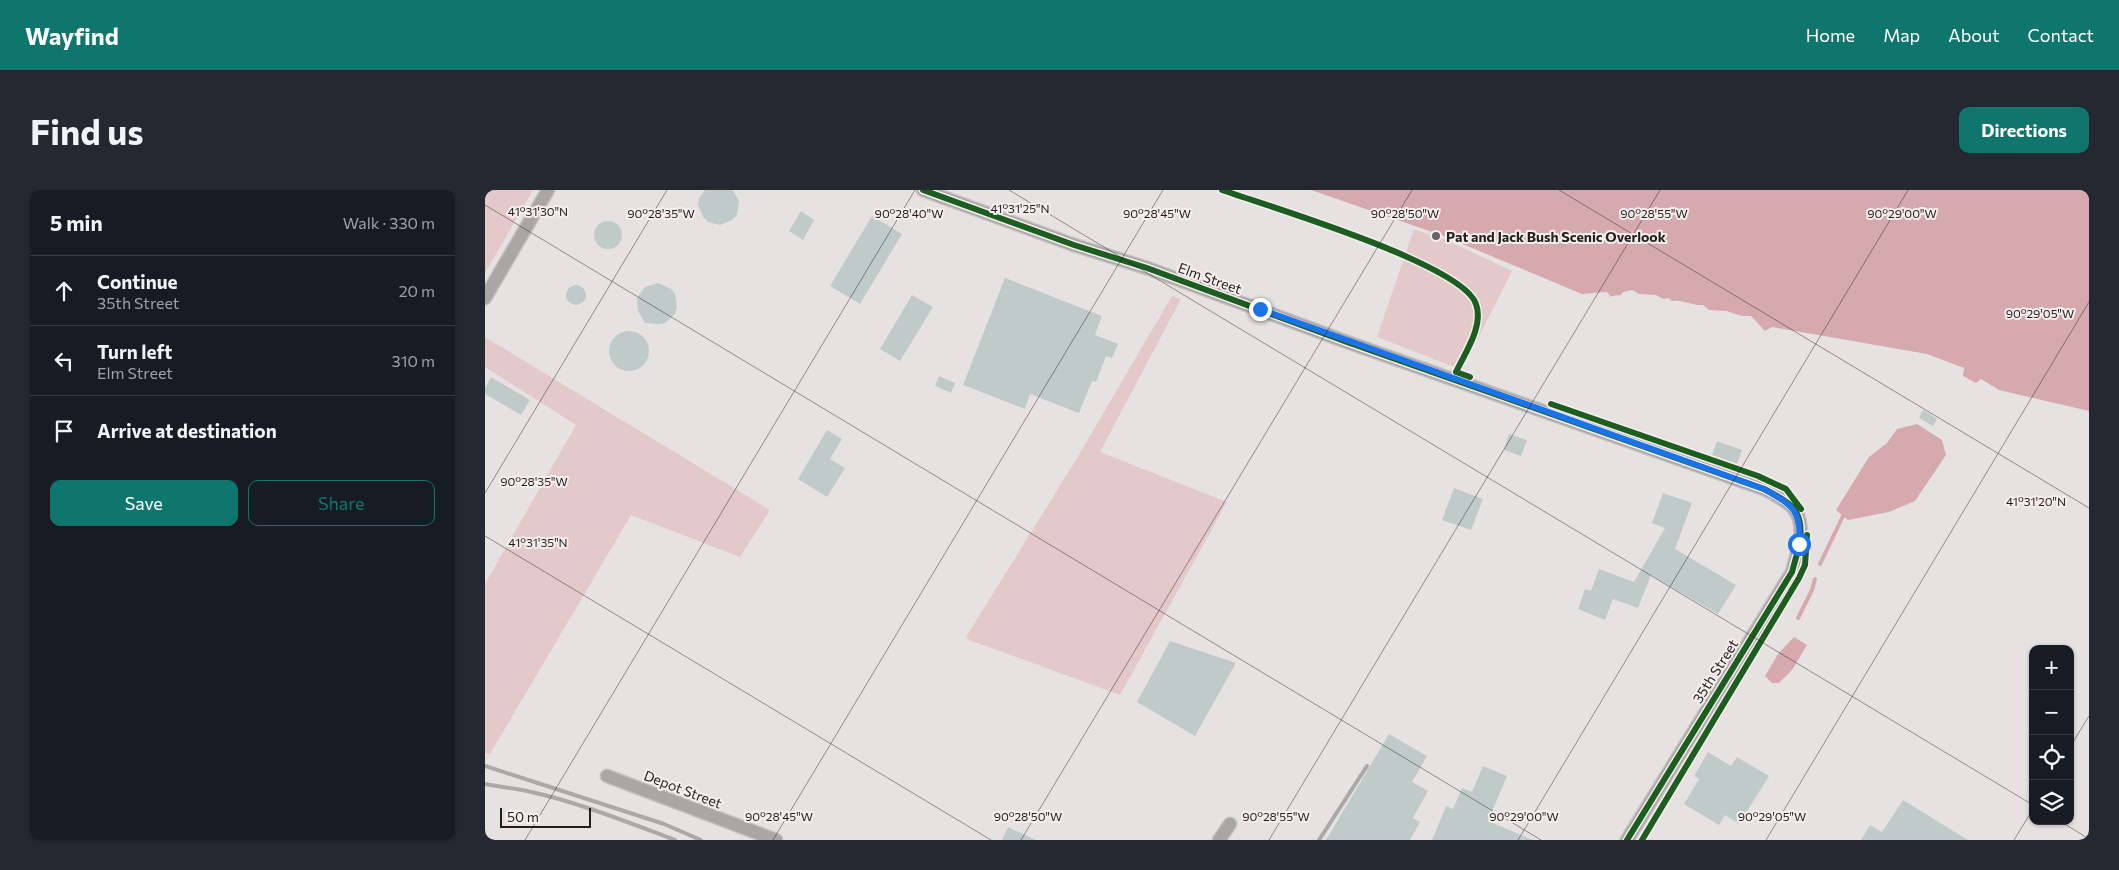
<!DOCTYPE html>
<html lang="en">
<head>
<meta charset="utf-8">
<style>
  :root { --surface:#171b24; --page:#242831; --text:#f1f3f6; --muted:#9ea1a6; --line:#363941; --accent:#0f766e }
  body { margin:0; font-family:Commissioner,sans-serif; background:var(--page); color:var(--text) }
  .controls { position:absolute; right:15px; bottom:15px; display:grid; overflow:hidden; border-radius:10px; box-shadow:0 1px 4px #0004 }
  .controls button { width:45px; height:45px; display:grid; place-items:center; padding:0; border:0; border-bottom:1px solid var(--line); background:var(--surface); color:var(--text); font:25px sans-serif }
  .scale { position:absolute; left:15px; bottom:12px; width:91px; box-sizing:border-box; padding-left:5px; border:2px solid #211e1e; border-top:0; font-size:14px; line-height:18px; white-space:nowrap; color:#211e1e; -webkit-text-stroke:4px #f7edee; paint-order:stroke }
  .stop { position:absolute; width:15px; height:15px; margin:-11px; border:4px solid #1a73e8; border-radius:50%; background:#fff }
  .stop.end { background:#1a73e8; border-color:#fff; box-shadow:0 1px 5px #0008 }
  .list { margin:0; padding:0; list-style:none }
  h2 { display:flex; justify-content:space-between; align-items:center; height:65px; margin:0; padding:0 20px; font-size:21px }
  h2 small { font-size:16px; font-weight:400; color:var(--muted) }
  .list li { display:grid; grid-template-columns:32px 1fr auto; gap:15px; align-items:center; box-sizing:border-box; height:70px; padding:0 20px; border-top:1px solid var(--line) }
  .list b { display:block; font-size:19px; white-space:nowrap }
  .list p { margin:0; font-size:16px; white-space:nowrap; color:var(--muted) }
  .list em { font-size:16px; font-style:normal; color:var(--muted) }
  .actions { display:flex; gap:10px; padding:15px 20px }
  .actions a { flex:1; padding:11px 0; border:1px solid var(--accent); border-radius:10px; text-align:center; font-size:18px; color:var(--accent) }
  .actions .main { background:var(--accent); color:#fff }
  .icon { flex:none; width:28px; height:28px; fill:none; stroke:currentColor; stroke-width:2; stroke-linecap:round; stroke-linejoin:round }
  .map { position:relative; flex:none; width:1604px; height:650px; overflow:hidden; border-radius:10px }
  header { display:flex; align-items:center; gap:30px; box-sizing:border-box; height:70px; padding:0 25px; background:var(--accent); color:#fff }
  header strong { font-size:24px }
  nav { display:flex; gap:28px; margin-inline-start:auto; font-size:18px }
  .intro { display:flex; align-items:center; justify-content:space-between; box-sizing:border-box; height:120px; padding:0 30px }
  h1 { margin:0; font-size:35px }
  .button { padding:12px 22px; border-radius:10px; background:var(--accent); color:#fff; font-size:18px; font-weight:700 }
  main { display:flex; gap:30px; padding:0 30px }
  aside { flex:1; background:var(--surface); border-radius:10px; box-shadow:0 1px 4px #0004 }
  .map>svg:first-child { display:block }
  .green { fill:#e4c9cb }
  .water { fill:#d6a9af }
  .pier { fill:#e7e2e2 }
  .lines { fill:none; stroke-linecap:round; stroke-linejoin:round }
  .stream { stroke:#d6a9af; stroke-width:4 }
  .building { fill:#c0cbc9 }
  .minor-casing { stroke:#c3c0c0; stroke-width:15 }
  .minor { stroke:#aaa6a6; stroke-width:12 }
  .rail { stroke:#aba8a8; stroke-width:4 }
  .cycleway-casing { stroke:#f7edee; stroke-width:9 }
  .cycleway { stroke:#1b5e20; stroke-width:6 }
  .route { stroke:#1a73e8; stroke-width:6 }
  .ticks { fill:none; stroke:#211e1e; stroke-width:1; stroke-opacity:0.45 }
  .poi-dot { fill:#666363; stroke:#f7edee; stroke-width:2 }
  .labels { text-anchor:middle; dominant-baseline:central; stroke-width:4; stroke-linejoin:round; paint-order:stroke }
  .poi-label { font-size:14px; font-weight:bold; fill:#211e1e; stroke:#f7edee; text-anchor:start }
  .street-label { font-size:14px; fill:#211e1e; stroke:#f7edee }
  .ticks-label { font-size:12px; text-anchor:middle; fill:#211e1e; stroke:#f7edee; stroke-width:4; stroke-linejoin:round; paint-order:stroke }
</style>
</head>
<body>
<header>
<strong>Wayfind</strong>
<nav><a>Home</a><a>Map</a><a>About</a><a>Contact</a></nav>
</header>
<div class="intro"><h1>Find us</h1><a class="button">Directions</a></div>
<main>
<aside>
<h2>5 min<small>Walk · 330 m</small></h2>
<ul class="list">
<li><svg class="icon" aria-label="ahead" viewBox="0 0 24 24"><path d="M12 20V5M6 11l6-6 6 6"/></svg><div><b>Continue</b><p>35th Street</p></div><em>20 m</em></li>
<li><svg class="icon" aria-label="left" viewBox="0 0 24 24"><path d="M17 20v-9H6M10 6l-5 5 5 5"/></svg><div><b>Turn left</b><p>Elm Street</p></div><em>310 m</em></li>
<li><svg class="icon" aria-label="arrive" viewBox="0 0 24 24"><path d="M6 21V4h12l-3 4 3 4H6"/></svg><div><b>Arrive at destination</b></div></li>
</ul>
<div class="actions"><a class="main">Save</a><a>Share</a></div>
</aside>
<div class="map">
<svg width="1604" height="650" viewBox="0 0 1604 650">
  <rect width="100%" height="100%" fill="#e7e2e2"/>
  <path class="green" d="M0,0h48l-48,83z
    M930,36l30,11 68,32 -51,101 -85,-33z
    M687,106l9,3 -81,153 127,50 -107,193 -151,-55 -3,-3 108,-174z
    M0,147l285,173 -30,47 -109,-42 -141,239 -5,-1v-169l91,-159 -91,-58z"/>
  <path class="water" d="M819,0h785v226l-89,-21 -22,-13 -2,2 -14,-8 1,-3 -38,-12 -160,-30 -14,-15h-9l-16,-5 -17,-1 -6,-5c-11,1 -20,-6 -31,-4l-4,-3 -5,1 -7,-4 -17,-1 -7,-4 -9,2 -2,3 -16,2 -13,5 -45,-17 -102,-48z
    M1432,234l25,16 4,15 -31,46 -26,11 -41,8 -12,-10 33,-53 18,-14 10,-14z
    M1309,447l13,8 -15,25 -13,13h-7l-7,-7 13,-22z"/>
  <path class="pier" d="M816,0h10l130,45 141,59 25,-2 3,4 -19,8 -45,-17 -102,-48 -96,-30 -45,-17z
    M1287,137l155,27 37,14 -1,8 13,7 5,-4 18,11 90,21v8l-90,-21 -21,-13 -3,1 -14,-8 -1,-3 -36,-12 -61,-8 -69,-14 -22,-6 -7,-4z"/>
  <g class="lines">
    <path class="stream" d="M1335,374l23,-48
      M1313,428l14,-28 3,-11"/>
  </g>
  <path class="building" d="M220,0h28l6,11 -2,14 -5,5 -12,5 -12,-3 -5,-5 -5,-12 1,-7z
    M316,21l13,9 -11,20 -14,-9z
    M387,26l30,18 -42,70 -30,-18z
    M109 45a14 14 0 1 1 28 0a14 14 0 1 1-28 0Z
    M520,88l97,38 -7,19 23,9 -6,14 -6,-2 -10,26 -4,-1 -13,32 -49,-19 -5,15 -62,-24z
    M173,93l13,6 4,5 2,13 -2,7 -10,9 -7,1 -13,-1 -7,-12 -1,-13 8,-11z
    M81 105a10 10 0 1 1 20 0a10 10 0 1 1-20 0Z
    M427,105l21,12 -33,54 -20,-12z
    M124 161a20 20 0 1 1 40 0a20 20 0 1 1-40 0Z
    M454,186l16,7 -4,10 -16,-7z
    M6,187l39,23 -9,15 -36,-21v-6z
    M1438,220l14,9 -4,7 -14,-8z
    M342,240l15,9 -12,20 15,9 -18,29 -29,-18z
    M1024,244l18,6 -6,16 -17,-6z
    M1232,251l25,9 -5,14 -25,-9z
    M969,298l29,11 -12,31 -29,-10z
    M1178,303l29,10 -17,46 61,36 -18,29 -67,-39 -13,33 -25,-9 -8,21 -27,-11 7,-20 6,2 8,-22 35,13 31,-54 -13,-5z
    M685,451l66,22 -41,73 -58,-34z
    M904,544l38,22 -15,26 16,9 -15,27 7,4 -10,18h-84z
    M1223,562l23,14 6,-9 32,19 -30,48 -14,-9 -6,10 -35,-21 15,-25 -5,-3z
    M998,576l24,10 -19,45 45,19h-101l14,-34 7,3 9,-21 10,4z
    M1418,610l65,40h-107l9,-15 12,7z
    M523,637l28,13h-34z"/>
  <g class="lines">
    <defs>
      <path id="minor" d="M438,0l151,55 73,23 200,74 417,147c10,5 22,11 29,19 15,17 4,45 -1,64l-165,268
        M0,108l63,-108
        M122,586l169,64
        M734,650l11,-16"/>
    </defs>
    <use href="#minor" class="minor-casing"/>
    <use href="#minor" class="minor"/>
    <path class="rail" d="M0,576l179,58 37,16
      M0,594c14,3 28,4 42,7 51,11 100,31 148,49
      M834,650l48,-74"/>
    <defs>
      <path id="cycleway" d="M438,0l151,55 73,23 200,74 417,147c10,5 22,11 29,19 15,17 4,45 -1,64l-165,268
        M737,0c45,16 241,74 254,114 8,22 -11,49 -20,68l14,5
        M1066,214l207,72 28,13 15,20
        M1157,650l157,-262 6,-13 2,-30"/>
    </defs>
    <use href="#cycleway" class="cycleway-casing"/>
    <use href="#cycleway" class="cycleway"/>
  </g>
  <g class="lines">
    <path class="route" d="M775,119l504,180c28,16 38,21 35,55"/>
  </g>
  <path class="ticks" d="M524,0l1024,615M1074,0l530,318M0,15l1056,635M0,303l182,-303M0,346l506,304M1585,557l19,-31M1575,631l29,18M40,650l390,-650M288,650l390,-650M536,650l391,-650M784,650l391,-650M1033,650l390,-650M1281,650l323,-538M1529,650l19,-31"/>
  <circle class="poi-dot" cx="951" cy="46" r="5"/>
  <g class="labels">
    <g class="poi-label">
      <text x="961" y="46">Pat and Jack Bush Scenic Overlook</text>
    </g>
    <g class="street-label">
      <text transform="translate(725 88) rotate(20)">Elm Street</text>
      <text transform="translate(1230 481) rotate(-58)">35th Street</text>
      <text transform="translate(198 599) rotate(21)">Depot Street</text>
    </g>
  </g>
  <g class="ticks-label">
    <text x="535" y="23">41°31'25"N</text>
    <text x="53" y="26">41°31'30"N</text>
    <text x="176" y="28">90°28'35"W</text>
    <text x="672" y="28">90°28'45"W</text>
    <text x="1169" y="28">90°28'55"W</text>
    <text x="1417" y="28">90°29'00"W</text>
    <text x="424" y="28">90°28'40"W</text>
    <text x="920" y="28">90°28'50"W</text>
    <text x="1555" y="128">90°29'05"W</text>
    <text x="49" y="296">90°28'35"W</text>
    <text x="1551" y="316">41°31'20"N</text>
    <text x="53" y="357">41°31'35"N</text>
    <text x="294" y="631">90°28'45"W</text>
    <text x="543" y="631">90°28'50"W</text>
    <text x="791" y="631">90°28'55"W</text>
    <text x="1039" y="631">90°29'00"W</text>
    <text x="1287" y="631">90°29'05"W</text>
  </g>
</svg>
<div class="controls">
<button>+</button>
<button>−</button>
<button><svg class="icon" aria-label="locate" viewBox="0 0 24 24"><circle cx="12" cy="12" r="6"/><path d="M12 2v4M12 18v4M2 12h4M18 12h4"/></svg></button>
<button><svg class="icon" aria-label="layers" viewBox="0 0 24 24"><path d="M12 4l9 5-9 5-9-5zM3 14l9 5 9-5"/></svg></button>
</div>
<div class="scale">50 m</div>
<div class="stop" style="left:1314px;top:354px"></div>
<div class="stop end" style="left:775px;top:119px"></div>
</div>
</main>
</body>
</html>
